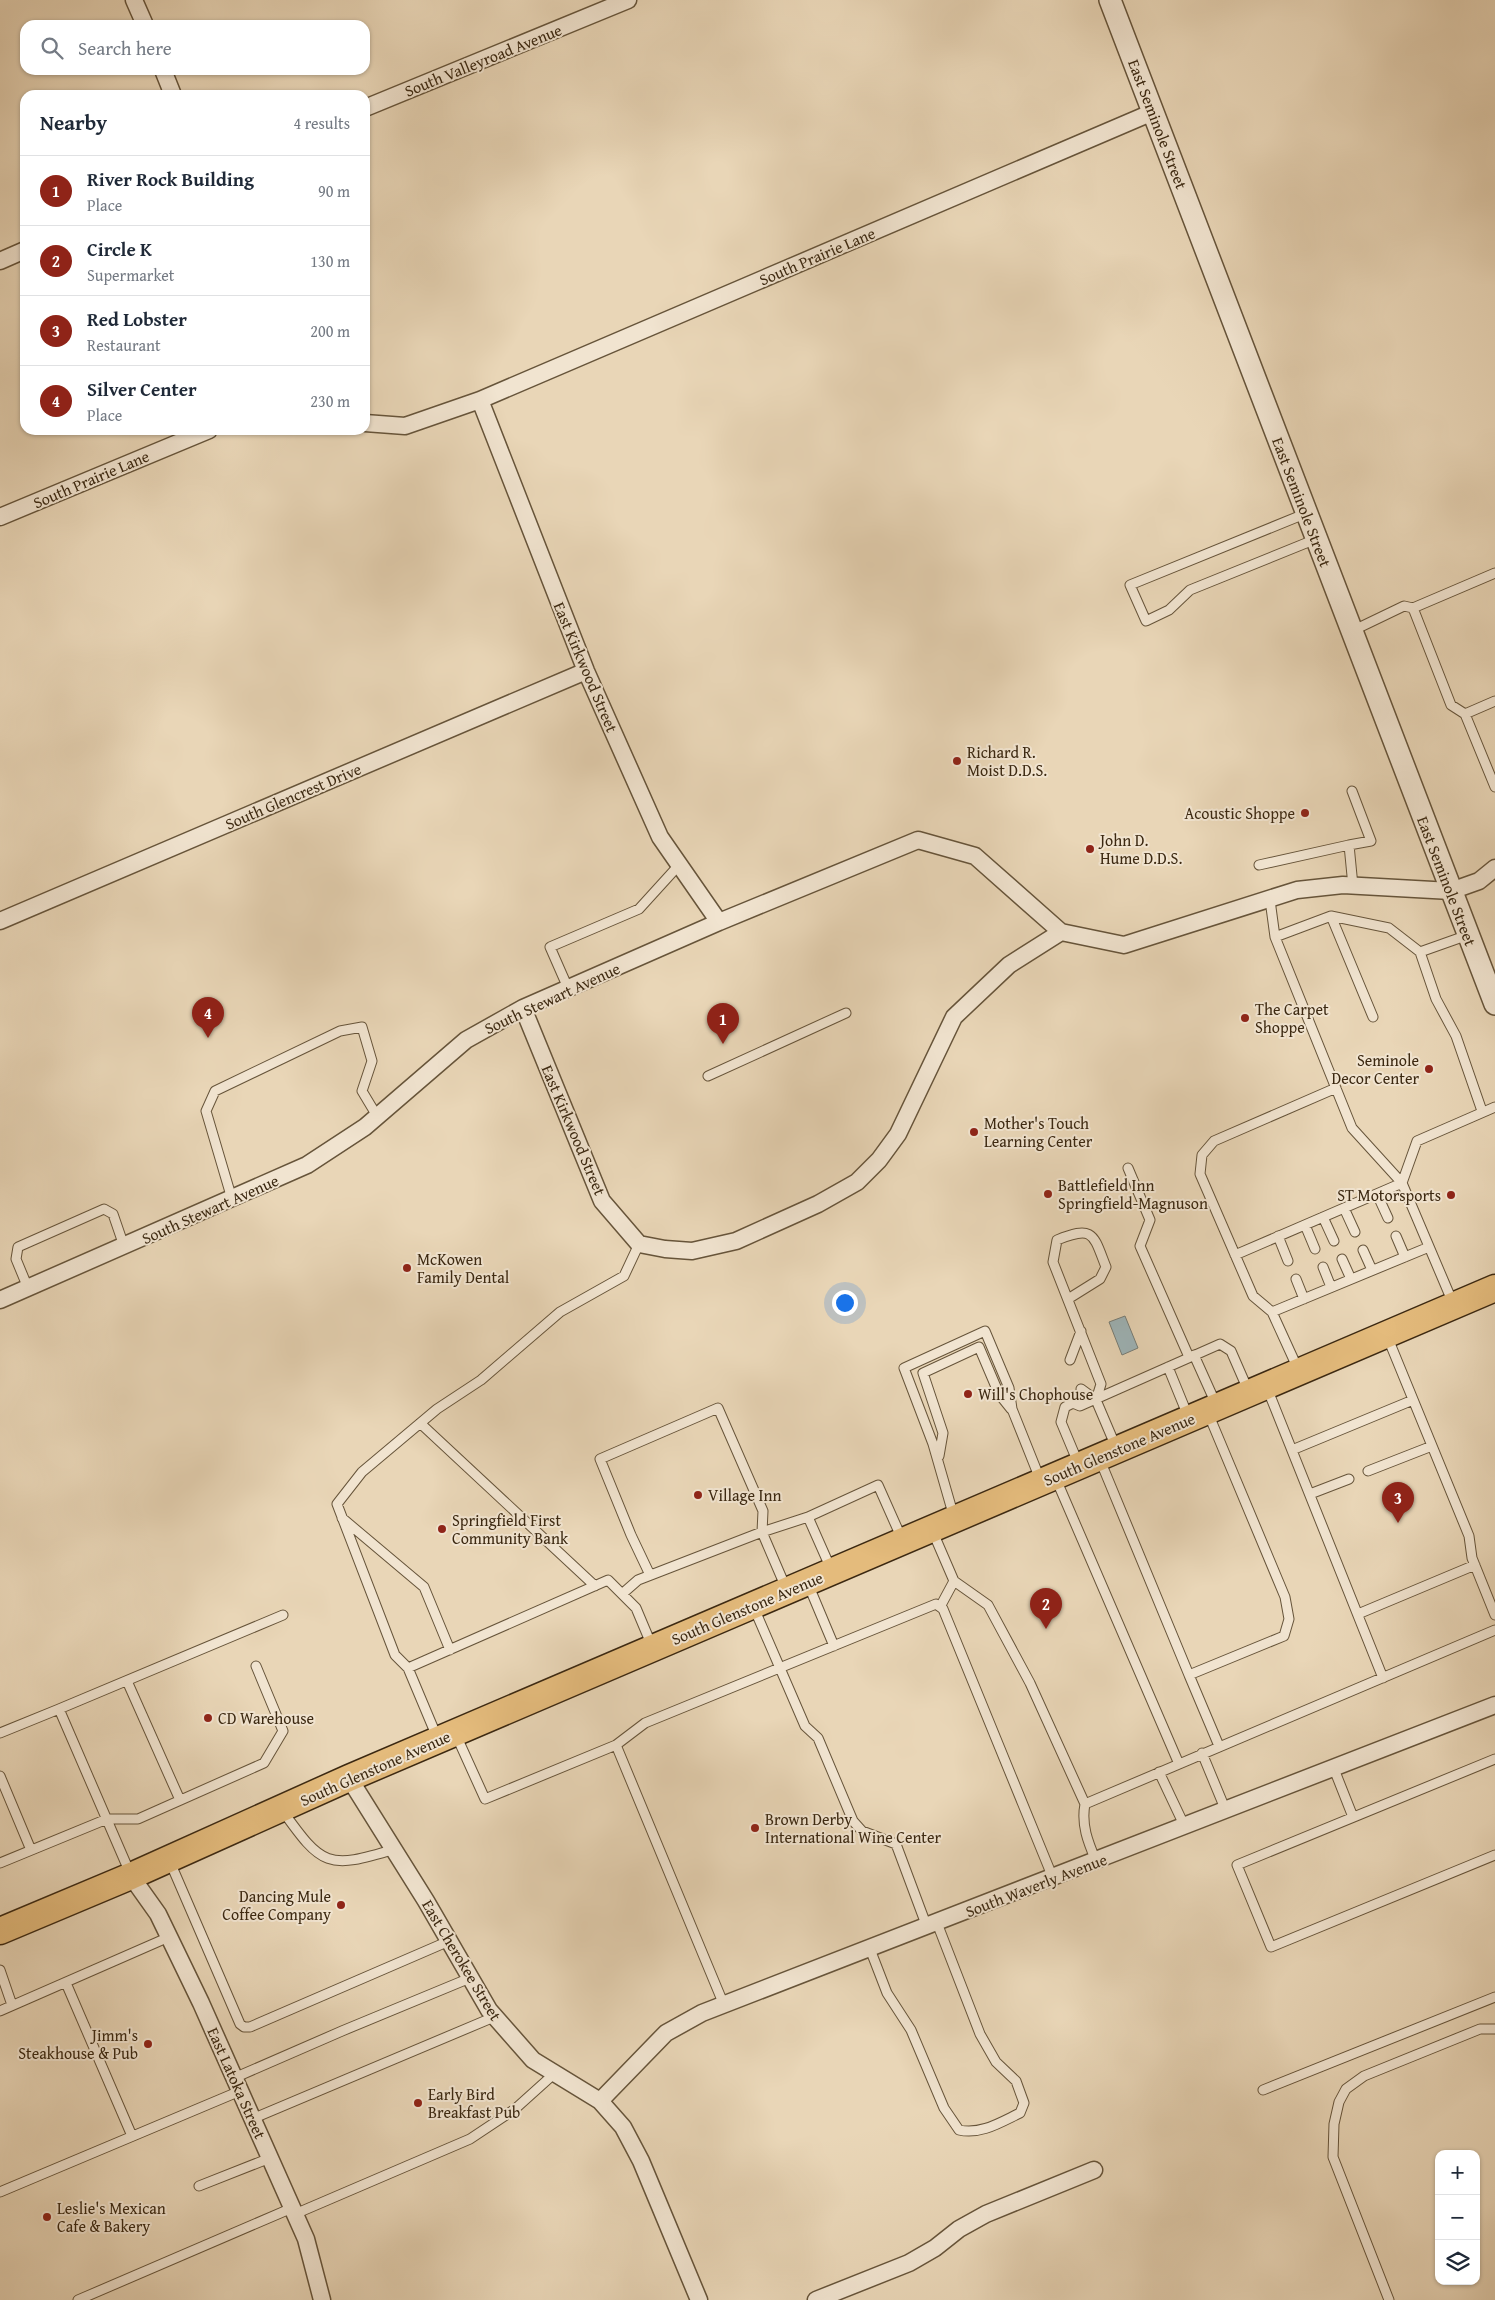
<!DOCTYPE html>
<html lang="en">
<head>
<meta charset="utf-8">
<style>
  :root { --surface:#fff; --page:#f6f6f7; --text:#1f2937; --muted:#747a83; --line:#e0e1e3; --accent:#8f2418 }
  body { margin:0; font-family:"Gentium Book Plus",serif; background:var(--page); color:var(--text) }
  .controls { position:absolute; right:15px; bottom:15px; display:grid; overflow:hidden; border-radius:10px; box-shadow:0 1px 4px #0004 }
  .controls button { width:45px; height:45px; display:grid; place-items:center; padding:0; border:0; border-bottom:1px solid var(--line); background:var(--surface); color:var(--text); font:25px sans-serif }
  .you { position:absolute; left:844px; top:1302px; width:18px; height:18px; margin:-12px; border:4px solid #fff; border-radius:50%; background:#1a73e8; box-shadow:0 0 0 8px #1a73e833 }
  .badge { display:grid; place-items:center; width:32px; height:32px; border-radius:50%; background:var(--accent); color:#fff; font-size:16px; font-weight:700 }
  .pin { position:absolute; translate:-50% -41px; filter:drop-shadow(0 1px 2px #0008) }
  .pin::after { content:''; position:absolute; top:26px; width:18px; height:15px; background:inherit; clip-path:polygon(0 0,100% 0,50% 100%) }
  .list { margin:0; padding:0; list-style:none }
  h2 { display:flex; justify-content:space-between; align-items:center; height:65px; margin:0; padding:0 20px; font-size:21px }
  h2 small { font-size:16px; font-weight:400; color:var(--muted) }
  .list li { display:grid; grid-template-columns:32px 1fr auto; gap:15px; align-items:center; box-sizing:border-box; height:70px; padding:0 20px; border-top:1px solid var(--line) }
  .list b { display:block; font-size:19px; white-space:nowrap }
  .list p { margin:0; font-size:16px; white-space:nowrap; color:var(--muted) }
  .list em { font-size:16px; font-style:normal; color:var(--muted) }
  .icon { flex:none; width:28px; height:28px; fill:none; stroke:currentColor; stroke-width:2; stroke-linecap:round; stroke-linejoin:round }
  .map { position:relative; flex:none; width:1495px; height:2300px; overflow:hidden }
  .search { position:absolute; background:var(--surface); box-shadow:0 1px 4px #0004; left:20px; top:20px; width:350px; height:55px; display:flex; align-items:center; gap:12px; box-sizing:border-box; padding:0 18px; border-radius:15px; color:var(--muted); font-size:19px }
  .panel { position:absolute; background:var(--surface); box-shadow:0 1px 4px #0004; left:20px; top:90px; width:350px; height:345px; border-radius:15px }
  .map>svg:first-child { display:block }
  .water { fill:#9eb6bb; stroke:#767d77 }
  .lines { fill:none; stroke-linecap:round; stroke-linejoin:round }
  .service-casing { stroke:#66543a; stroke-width:11 }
  .minor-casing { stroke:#66543a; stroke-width:19 }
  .tertiary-casing { stroke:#66543a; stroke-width:24 }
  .primary-casing { stroke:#3b2811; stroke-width:29 }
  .service { stroke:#f1e4d0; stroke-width:9 }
  .minor { stroke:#f1e4d0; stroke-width:16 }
  .tertiary { stroke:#f1e4d0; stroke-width:21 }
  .primary { stroke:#e4bb7c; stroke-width:26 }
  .poi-dot { fill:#8f2418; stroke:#f1e4d0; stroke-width:2 }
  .labels { text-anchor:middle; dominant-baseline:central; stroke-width:4; stroke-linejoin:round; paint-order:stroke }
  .street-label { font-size:16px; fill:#3b2811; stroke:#f1e4d0 }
  .poi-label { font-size:16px; fill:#3b2811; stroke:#f1e4d0; text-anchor:start }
</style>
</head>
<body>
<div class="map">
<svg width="1495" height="2300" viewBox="0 0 1495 2300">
  <rect width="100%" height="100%" fill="#e9d6b7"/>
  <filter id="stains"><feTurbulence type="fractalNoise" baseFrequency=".004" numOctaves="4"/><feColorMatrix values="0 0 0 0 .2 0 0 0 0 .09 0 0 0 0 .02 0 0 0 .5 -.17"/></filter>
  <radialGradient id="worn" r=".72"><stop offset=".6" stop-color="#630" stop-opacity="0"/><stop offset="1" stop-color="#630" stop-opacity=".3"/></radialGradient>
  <path class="water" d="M1125,1316l13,32 -16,7 -13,-33z"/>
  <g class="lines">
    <defs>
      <path id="service" d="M1307,513l-177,72 16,36 23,-11 21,-20 126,-51
        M1413,608l82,-35
        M1352,631l52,-25 9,2 38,97 14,9 30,73
        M1465,714l30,-13
        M1349,845l22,-4 -19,-50
        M1259,865l90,-20 4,41
        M1331,916l42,101
        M1275,937l56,-21 58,12 31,24 16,47 20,37 26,75
        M1420,952l48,-17
        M568,988l-18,-41 89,-38 40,-44
        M708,1076l138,-63
        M1128,1168l22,52 -10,26 49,111
        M1377,1194l11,24
        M232,1199l-26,-88 9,-20 125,-60 22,-4 10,34 -10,30 15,25
        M1344,1208l11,24
        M1323,1217l11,24
        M1305,1225l10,24
        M1278,1236l10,25
        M1396,1236l9,21
        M1363,1250l9,20
        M1235,1255l167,-72 -50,-55 -77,-191 -5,-37
        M1342,1259l9,20
        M1323,1267l8,20
        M1296,1279l8,20
        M28,1288l-12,-29 2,-12 86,-38 9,5 11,32
        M1068,1299l32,-20 6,-12c-13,-33 -12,-42 -49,-27l-4,22 48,122 -5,16 20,47
        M1453,1303l-51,-120 15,-42 78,-34
        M1272,1312l-19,-16 -53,-122 2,-19 12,-14 122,-53
        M1387,1336l82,200 3,22 23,57
        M1194,1355l22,49
        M1070,1360l11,-29
        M1168,1367l20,49
        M1298,1369l-26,-57 157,-65
        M1267,1388l116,290
        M1081,1389l15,11
        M420,1423l175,163
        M1292,1450l121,-50
        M939,1456l4,-23 -20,-60 56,-26 20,47 12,15
        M1100,1460l89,215 95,-39 5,-17 -4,-22 -77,-184
        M1079,1465l-18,-43 4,-15 8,-4 7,3 140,-62 11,7 17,39
        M1368,1471l64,-25
        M1056,1479l123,285
        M1310,1494l39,-15
        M954,1517l-21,-73 -29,-76 81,-37 24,57 3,21 28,70
        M342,1518l82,69 26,63
        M932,1530l22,51 -14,26
        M831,1569l-23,-52 70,-32 24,54
        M650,1575l-19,-40 -31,-76 118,-51 45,103 -1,21 46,-15
        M954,1581l34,24 42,78 55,121
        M808,1584l26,62
        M622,1594l16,-14 124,-48 24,56
        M754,1608l51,118 13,12 35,83 9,10 34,13 31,83
        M1358,1614l117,-49
        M408,1668l-13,-13 -58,-151 25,-32 75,-63 44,-29 79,-68 64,-36 15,-32
        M1189,1675l30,71
        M127,1681l53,119
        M59,1709l224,-94
        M0,1733l59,-24 71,164
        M456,1735l29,64 131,-54 108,260
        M437,1737l-29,-69 200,-88 28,28 16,38
        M616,1745l29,-22 291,-119 7,5 110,269
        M1202,1753l24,58
        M1495,1759l-258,106 34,82 224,-92
        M1334,1769l19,48
        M1159,1772l26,55
        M0,1776l31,74
        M282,1810c40,56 45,60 113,39
        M1096,1861c-8,-19 -15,-36 -11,-57l410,-174
        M170,1862l70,162 4,3h6l199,-86
        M0,1863l107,-44h31l126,-56 19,-32 -27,-65
        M870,1949l17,44 24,37 33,78 15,22c22,5 42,-8 61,-17l4,-10 -8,-22 -20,-19 -16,-28 -43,-111
        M0,1970l12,35
        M66,1983l66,153
        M0,2011l169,-74
        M234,2078l108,-47 128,-53
        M1263,2090l232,-93
        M252,2119l242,-102
        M199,2186l71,-28
        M0,2192l240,-101
        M295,2214l175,-75 45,-30 40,-36
        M78,2300l214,-92
        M1389,2300l-56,-143 1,-33 5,-22 7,-13 18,-13 116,-47h15"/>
      <path id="minor" d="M134,0l11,25
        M163,70l10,25
        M365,108l263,-108
        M0,261l25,-11
        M480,400l106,271 74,166 59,85
        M365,423l40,3 75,-26 673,-288
        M0,517l209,-87
        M0,921l586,-250
        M523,1008l79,193 37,43 26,5 27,2 44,-10 82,-37 39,-22 22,-22 19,-26 56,-117 55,-52 52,-33 63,13 173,-55 46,-5 108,6 28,-10 16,-13
        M0,1300l307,-135 58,-38 101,-87 57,-32 196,-86 199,-82 57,16 86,76
        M349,1778l77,123 63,109 44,50 67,41 23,26 18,34 58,139
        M131,1876l27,38 43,89 105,236 16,61
        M600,2101l66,-68 36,-20 793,-308
        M816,2300l93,-37 26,-15 24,-19 27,-15 108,-44"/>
      <path id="tertiary" d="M1110,0l385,1004"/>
      <path id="primary" d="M0,1931l131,-55 218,-98 1146,-490"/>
    </defs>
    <use href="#service" class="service-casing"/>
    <use href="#minor" class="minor-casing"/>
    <use href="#tertiary" class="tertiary-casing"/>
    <use href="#primary" class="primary-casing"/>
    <use href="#service" class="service"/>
    <use href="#minor" class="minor"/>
    <use href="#tertiary" class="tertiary"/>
    <use href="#primary" class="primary"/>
  </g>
  <g class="poi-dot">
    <circle cx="957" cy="761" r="5"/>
    <circle cx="1305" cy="813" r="5"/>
    <circle cx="1090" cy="849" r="5"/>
    <circle cx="1245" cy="1018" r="5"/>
    <circle cx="1429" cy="1069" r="5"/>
    <circle cx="974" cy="1132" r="5"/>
    <circle cx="1048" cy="1194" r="5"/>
    <circle cx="1451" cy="1195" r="5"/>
    <circle cx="407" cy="1268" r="5"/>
    <circle cx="968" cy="1394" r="5"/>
    <circle cx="698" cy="1495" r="5"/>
    <circle cx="442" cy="1529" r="5"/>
    <circle cx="208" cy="1718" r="5"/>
    <circle cx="755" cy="1828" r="5"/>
    <circle cx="341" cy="1905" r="5"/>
    <circle cx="148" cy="2044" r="5"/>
    <circle cx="418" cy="2103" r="5"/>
    <circle cx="47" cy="2217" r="5"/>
  </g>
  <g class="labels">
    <g class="street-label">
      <text transform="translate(483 60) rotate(-22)">South Valleyroad Avenue</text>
      <text transform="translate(1158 124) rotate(69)">East Seminole Street</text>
      <text transform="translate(817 256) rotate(-23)">South Prairie Lane</text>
      <text transform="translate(91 479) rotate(-23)">South Prairie Lane</text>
      <text transform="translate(1302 502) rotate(69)">East Seminole Street</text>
      <text transform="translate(586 667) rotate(67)">East Kirkwood Street</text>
      <text transform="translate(293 796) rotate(-23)">South Glencrest Drive</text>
      <text transform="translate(1447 881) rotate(69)">East Seminole Street</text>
      <text transform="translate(552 998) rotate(-25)">South Stewart Avenue</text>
      <text transform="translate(574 1130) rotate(67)">East Kirkwood Street</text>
      <text transform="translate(210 1209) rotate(-24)">South Stewart Avenue</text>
      <text transform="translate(1119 1449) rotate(-23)">South Glenstone Avenue</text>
      <text transform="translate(747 1608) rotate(-23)">South Glenstone Avenue</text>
      <text transform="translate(375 1768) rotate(-24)">South Glenstone Avenue</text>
      <text transform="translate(1036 1885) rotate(-21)">South Waverly Avenue</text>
      <text transform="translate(462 1960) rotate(59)">East Cherokee Street</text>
      <text transform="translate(237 2083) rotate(66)">East Latoka Street</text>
    </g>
    <g class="poi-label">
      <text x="967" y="752">Richard R.<tspan x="967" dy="18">Moist D.D.S.</tspan></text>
      <text x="1295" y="813" text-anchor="end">Acoustic Shoppe</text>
      <text x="1100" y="840">John D.<tspan x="1100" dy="18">Hume D.D.S.</tspan></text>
      <text x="1255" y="1009">The Carpet<tspan x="1255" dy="18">Shoppe</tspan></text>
      <text x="1419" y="1060" text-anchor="end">Seminole<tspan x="1419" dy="18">Decor Center</tspan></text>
      <text x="984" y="1123">Mother's Touch<tspan x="984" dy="18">Learning Center</tspan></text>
      <text x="1058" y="1185">Battlefield Inn<tspan x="1058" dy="18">Springfield-Magnuson</tspan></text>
      <text x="1441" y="1195" text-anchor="end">ST Motorsports</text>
      <text x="417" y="1259">McKowen<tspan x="417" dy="18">Family Dental</tspan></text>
      <text x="978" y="1394">Will's Chophouse</text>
      <text x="708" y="1495">Village Inn</text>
      <text x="452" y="1520">Springfield First<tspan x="452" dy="18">Community Bank</tspan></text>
      <text x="218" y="1718">CD Warehouse</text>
      <text x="765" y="1819">Brown Derby<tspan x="765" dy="18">International Wine Center</tspan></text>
      <text x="331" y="1896" text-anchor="end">Dancing Mule<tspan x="331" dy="18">Coffee Company</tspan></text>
      <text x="138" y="2035" text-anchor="end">Jimm's<tspan x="138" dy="18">Steakhouse &amp; Pub</tspan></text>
      <text x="428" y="2094">Early Bird<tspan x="428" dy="18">Breakfast Pub</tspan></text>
      <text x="57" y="2208">Leslie's Mexican<tspan x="57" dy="18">Cafe &amp; Bakery</tspan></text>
    </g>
  </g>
  <rect width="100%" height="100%" filter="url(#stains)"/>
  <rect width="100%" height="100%" fill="url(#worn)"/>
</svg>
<div class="controls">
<button>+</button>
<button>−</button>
<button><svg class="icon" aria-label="layers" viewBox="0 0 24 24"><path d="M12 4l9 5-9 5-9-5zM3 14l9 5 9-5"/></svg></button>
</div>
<div class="you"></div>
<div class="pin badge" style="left:723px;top:1044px">1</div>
<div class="pin badge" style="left:1046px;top:1629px">2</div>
<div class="pin badge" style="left:1398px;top:1523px">3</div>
<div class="pin badge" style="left:208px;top:1038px">4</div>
<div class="search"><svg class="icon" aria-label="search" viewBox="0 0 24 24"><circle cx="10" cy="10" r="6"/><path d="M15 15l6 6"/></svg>Search here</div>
<section class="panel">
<h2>Nearby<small>4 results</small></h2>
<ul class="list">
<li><span class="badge">1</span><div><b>River Rock Building</b><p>Place</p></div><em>90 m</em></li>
<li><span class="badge">2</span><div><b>Circle K</b><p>Supermarket</p></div><em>130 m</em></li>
<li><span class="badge">3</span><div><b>Red Lobster</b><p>Restaurant</p></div><em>200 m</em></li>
<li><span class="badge">4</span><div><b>Silver Center</b><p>Place</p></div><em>230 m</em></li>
</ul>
</section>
</div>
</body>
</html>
